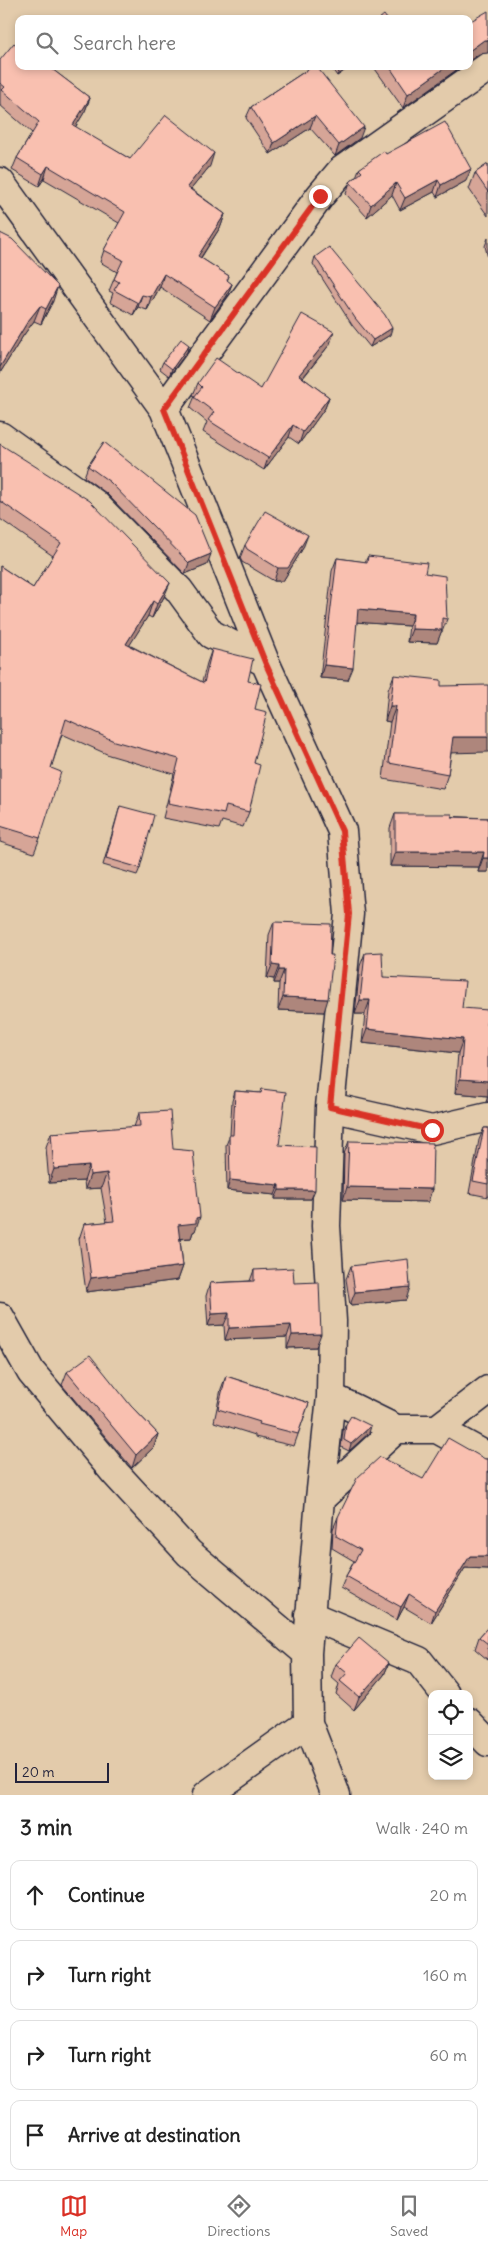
<!DOCTYPE html>
<html lang="en">
<head>
<meta charset="utf-8">
<style>
  :root { --surface:#fff; --page:#f6f6f6; --text:#222; --muted:#767676; --line:#e0e0e0; --accent:#d93025 }
  body { margin:0; font-family:Delius,sans-serif; background:var(--page); color:var(--text) }
  .controls { position:absolute; right:15px; bottom:15px; display:grid; overflow:hidden; border-radius:10px; box-shadow:0 2px 8px #0003 }
  .controls button { width:45px; height:45px; display:grid; place-items:center; padding:0; border:0; border-bottom:1px solid var(--line); background:var(--surface); color:var(--text); font:25px sans-serif }
  .scale { position:absolute; left:15px; bottom:12px; width:94px; box-sizing:border-box; padding-left:5px; border:2px solid #22223b; border-top:0; font-size:14px; line-height:18px; white-space:nowrap; color:#22223b; -webkit-text-stroke:4px #e3cbab; paint-order:stroke }
  .stop { position:absolute; width:15px; height:15px; margin:-11px; border:4px solid #d93025; border-radius:50%; background:#fff }
  .stop.end { background:#d93025; border-color:#fff; box-shadow:0 1px 5px #0008 }
  .list { margin:0; padding:0; list-style:none }
  h2 { display:flex; justify-content:space-between; align-items:center; height:65px; margin:0; padding:0 20px; font-size:21px }
  h2 small { font-size:16px; font-weight:400; color:var(--muted) }
  .list li { display:grid; grid-template-columns:32px 1fr auto; gap:15px; align-items:center; box-sizing:border-box; height:70px; margin:0 10px 10px; padding:0 10px; border:1px solid var(--line); border-radius:10px }
  .list b { display:block; font-size:19px; white-space:nowrap }
  .list em { font-size:16px; font-style:normal; color:var(--muted) }
  .icon { flex:none; width:28px; height:28px; fill:none; stroke:currentColor; stroke-width:2; stroke-linecap:round; stroke-linejoin:round }
  .map { position:relative; flex:none; width:488px; height:1795px; overflow:hidden }
  .search { position:absolute; background:var(--surface); box-shadow:0 2px 8px #0003; left:15px; right:15px; top:15px; height:55px; display:flex; align-items:center; gap:12px; box-sizing:border-box; padding:0 18px; border-radius:10px; color:var(--muted); font-size:19px }
  .sheet { height:385px; background:var(--surface) }
  nav { display:flex; justify-content:space-around; align-items:center; box-sizing:border-box; height:70px; border-top:1px solid var(--line); background:var(--surface); font-size:14px; color:var(--muted) }
  nav a { display:grid; justify-items:center; gap:2px }
  nav .on { color:var(--accent) }
  .map>svg:first-child { display:block }
  .lines { fill:none; stroke-linecap:round; stroke-linejoin:round }
  .minor-casing { stroke:#22223b; stroke-width:31 }
  .minor { stroke:#e3cbab; stroke-width:28 }
  .wall { fill:#d6a597; stroke:#22223b }
  .shaded-wall { fill:#ae867b; stroke:#22223b }
  .building { fill:#f9c0b0; stroke:#22223b }
  .route { stroke:#d93025; stroke-width:6 }
</style>
</head>
<body>
<div class="map">
<svg width="488" height="1795" viewBox="0 0 488 1795">
  <rect width="100%" height="100%" fill="#e3cbab"/>
  <filter id="ink" filterUnits="userSpaceOnUse"><feTurbulence type="fractalNoise" baseFrequency=".02" numOctaves="2"/><feDisplacementMap in="SourceGraphic" scale="10" xChannelSelector="R" yChannelSelector="G"/><feConvolveMatrix kernelMatrix="1 2 1 2 8 2 1 2 1" color-interpolation-filters="sRGB"/></filter>
  <g filter="url(#ink)">
    <g class="lines">
      <defs>
        <path id="minor" d="M0,182l164,227 101,253 77,169 7,83 -19,193 -4,119 6,95 -1,76 -11,102 -13,154 1,70 28,72
          M164,409l156,-213 21,-25 147,-104
          M0,436l95,68 84,86 32,44 54,28
          M330,1107l102,23 56,-13
          M0,1317l31,55 85,102 73,79 118,100
          M331,1397l65,32h41l51,28
          M437,1429l51,-39
          M320,1499l76,-70
          M309,1615l110,46 26,33
          M469,1722l19,20
          M207,1795l101,-72"/>
      </defs>
      <use href="#minor" class="minor-casing"/>
      <use href="#minor" class="minor"/>
    </g>
    <path class="wall" d="M0,60l53,10 37,28 -5,13 -10,16 55,32 80,7 -19,23 34,25 -4,12 -20,32 28,18 -2,5 5,3 -5,12 -17,24 -50,-33 -13,23 -9,-3 -5,8 -23,-13 3,-9 -4,-2 5,-12 3,-7 -17,-10 4,-12 15,-27 -75,-44 -5,7 -27,-16 5,-12 15,-25 -32,-28z
      M313,66l47,72 -25,18 -25,-28 -40,26 -24,-36 5,-11z
      M330,66h21l-14,10z
      M373,66h89l-59,42z
      M386,154l80,27 -29,16 -3,-5 -34,18 -8,-15 -25,22 -21,-23 4,-12 6,-5 3,-8z
      M488,164v52l-19,-27 6,-16z
      M0,233l53,68 -12,23 -7,-3 -11,15 -23,37z
      M488,238v20l-3,-12z
      M315,257l75,78 -20,12 -18,-22 -39,-61z
      M330,344l-27,34 26,19 -4,11 -26,36 -10,-7 -25,33 -61,-38 4,-10 -17,-14 5,-12 -2,-1 5,-12 63,6z
      M189,345l-2,7 -18,24 -9,-7 3,-7z
      M104,442l103,123 -22,9 -79,-81 -22,-16 4,-11z
      M0,444l164,153 -12,21 -4,-2 -19,29 73,37 5,-19 5,-14 36,32 7,28 -1,54 -5,49 -6,15 -21,-6 -3,8 -56,-11 11,-44 -65,-19 -47,-21 -11,34 -11,70 -6,15 -34,-11v-276l33,22 20,-32 -53,-37z
      M245,545l58,3 -20,33h-9l-32,-19 -2,-4z
      M368,556l57,17 22,46 -5,13h-1l-4,11 -30,-1 2,-16 -52,-4 -9,58 -28,-2 12,-107 5,-13 28,4z
      M394,675l47,11 10,67 -3,21 -5,15 -60,-10 7,-57 -5,-1 3,-31z
      M120,806l20,62 -3,7 -34,-10z
      M395,814l93,4v54h-10l1,-5 -89,-1v-38z
      M274,922l50,90 -46,-2 1,-27h-5v-4l-7,-1 2,-43z
      M365,953l18,24 79,31 24,17h2v77h-2l2,-6 -33,-3 3,-40 -96,-10 3,-29h-10l5,-48z
      M262,1089l17,56 32,54h-36v-4l-48,-5 -1,-45 4,-10 2,-34 3,-10 26,2z
      M139,1113l34,36 22,82 -2,1 -2,6 -11,1 3,27 -5,14 -92,12 -7,-53 5,-15 23,-2 -6,-34 -16,1 -1,-8 -35,2 -3,-36 5,-14 83,-6z
      M484,1128h4v69l-19,-4 10,-53z
      M349,1141l83,48 -4,13 -85,-2 1,-46z
      M351,1266l55,34 -56,5 -4,-26z
      M254,1270l40,13 22,64 -29,1v-11l-62,3 -1,-15 -16,1 -2,-30 4,-13 40,-2z
      M67,1372l64,34 27,28 -4,13 -22,21 -70,-83z
      M226,1376l83,27 -15,43 -39,-9v-2l-41,-13 7,-33z
      M346,1424l23,9 -20,18 -8,-4 2,-16z
      M485,1459h3v110l-23,-1 -34,55 -27,-16 -7,13 -56,-32 5,-12 8,-15 -22,-13 1,-19 5,-12 85,-38z
      M488,1627v33l-13,-11 4,-12z
      M389,1663l-5,12 -30,35 -18,-16 3,-10 -8,-7 5,-13z"/>
    <path class="shaded-wall" d="M484,40h4v13l-9,1 -10,7v-10z
      M344,66h7l-14,10 3,-7z
      M447,66h15l-59,42 5,-14z
      M90,98l-5,13 -16,27 4,-13z
      M315,116l-5,12 -40,26 4,-11z
      M364,127l-4,11 -25,18 4,-11z
      M214,153l-4,13 -27,33 4,-12z
      M48,166l-4,13 -5,7 4,-12z
      M471,169l-5,12 -29,16 4,-12z
      M438,180l-4,12 -34,18 5,-12z
      M396,183l-4,12 -25,22 4,-12z
      M225,214l-4,12 -27,42 4,-12z
      M164,274l-4,13 -13,23 4,-13z
      M232,284l-5,12 -17,24 5,-13z
      M58,286l-5,15 -12,23 5,-15z
      M142,295l-4,12 -5,8 5,-12z
      M40,306l-6,15 -11,15 -23,37v-6l28,-46z
      M392,328l-2,7 -20,12 3,-7z
      M334,332l-4,12 -35,43 4,-12z
      M189,345l-2,7 -18,24 3,-7z
      M329,397l-4,11 -26,36 4,-12z
      M293,425l-4,12 -25,33 4,-12z
      M308,535l-5,13 -20,33h-9l4,-13z
      M211,554l-4,11 -22,9 4,-11z
      M170,583l-6,14 -12,21 5,-14z
      M153,601l-5,15 -27,43 5,-15z
      M358,609l55,5 -4,12 -55,-4z
      M412,629l30,1 -5,13 -30,-1z
      M324,665l29,3 -5,12 -28,-2z
      M390,706h6l-6,16 -5,-1z
      M453,737h35v15l-41,1z
      M395,852h89l-5,15 -89,-1z
      M483,858h5v14h-10z
      M272,965l7,1 -5,13 -7,-1z
      M279,970h5l-5,13h-5z
      M283,997l45,2 -4,13 -46,-2z
      M360,1000h10l-5,14h-10z
      M367,1029l96,10 -5,14 -96,-10z
      M460,1079l28,2v15l-33,-3z
      M89,1166l-5,15 -35,2 5,-14z
      M107,1173l-6,15 -16,1 5,-14z
      M230,1180l49,5 -4,10 -48,-5z
      M347,1187l85,2 -4,13 -85,-2z
      M279,1190h36l-4,9h-36z
      M200,1217l-5,14 -2,1 -2,6 -19,1 6,-14 18,-7z
      M183,1266l-5,14 -92,12 5,-14z
      M410,1287l-4,13 -56,5 5,-13z
      M229,1313l-5,12 -16,1 4,-12z
      M291,1325l-4,12 -62,3 4,-12z
      M321,1334l-5,13 -29,1 5,-13z
      M371,1426l-2,7 -20,18 2,-7z
      M158,1434l-4,13 -22,21 4,-13z
      M470,1556h18v13l-23,-1 -34,55 4,-12z
      M409,1594l-5,13 -7,13 4,-13z
      M389,1663l-5,12 -30,35 5,-13z"/>
    <path class="building" d="M488,11v29h-4l-15,11v-29z
      M384,15l3,4h-8z
      M14,43l5,4v19h35l-2,3 38,29 -17,27 57,34 36,-44 48,38 -27,34 38,27 -27,42 31,20 -2,4 5,4 -17,23 -51,-33 -13,23 -9,-2 -4,8 -24,-13 5,-8 -5,-3 9,-19 -19,-10 21,-38 -77,-46 -5,8 -26,-16 22,-36 -37,-32 3,-3 -5,-4v-23z
      M313,66h3l48,61 -25,18 -24,-29 -41,27 -23,-36z
      M337,66h7l-4,3z
      M389,66h58l-39,28z
      M445,122l26,47 -30,16 -3,-5 -33,18 -9,-15 -25,22 -21,-23 12,-10 -3,-3 25,-18 2,3z
      M488,164v28l-13,-19z
      M0,233l12,6 46,47 -12,23 -6,-3 -12,15 -28,46z
      M329,247l56,68 7,13 -19,12 -18,-22 -40,-61z
      M302,314l32,18 -35,43 30,22 -26,35 -10,-7 -25,33 -60,-38 6,-8 -20,-15 8,-10 -4,-4 18,-25 45,31z
      M181,339l8,6 -17,24 -9,-7z
      M104,442l91,73 16,39 -22,9 -79,-81 -22,-16z
      M0,444l90,57 80,82 -13,21 -4,-3 -27,43 78,39 8,-34 41,10 -5,22 13,3 -6,25 12,3 -13,51 6,2 -11,47 -23,-6 -2,8 -56,-11 11,-44 -65,-18 -48,-22 -15,49 10,4 -21,66 -40,-12v-260l33,22 28,-45 -61,-42z
      M265,511l43,24 -20,33h-10l-31,-19 -2,-4z
      M368,556l59,7 -2,10 20,3 2,43 -5,-1v12l-30,-1 1,-15 -55,-5 -5,59 -29,-3 13,-107 30,4z
      M394,675l47,5v6l47,-1v52h-35l-5,37 -59,-11 7,-57h-6z
      M120,806l34,9 -14,53 -34,-10z
      M395,814h57v3l36,1v40h-5l1,-6h-89z
      M274,922l57,2 -1,31h3l-5,44 -45,-2 1,-27h-5v-4l-7,-1z
      M382,952l1,25 82,4 -3,27 26,2 -2,15h2v56l-28,-2 3,-40 -96,-10 3,-29h-10l5,-47z
      M262,1089l24,3 -7,53 37,2 -1,43h-36v-5l-49,-5 -1,-45h4l2,-44 26,2z
      M170,1111l3,38 20,2 7,66 -4,1v5l-18,2 5,41 -92,12 -7,-54 30,-3 -7,-48 -17,2 -1,-9 -35,3 -3,-36 89,-7 -1,-13z
      M484,1128h4v56l-15,-3z
      M349,1141l84,2 -1,46 -85,-2z
      M408,1259l2,28 -55,5 -4,-26z
      M293,1268l1,15 25,-1 2,52 -29,1 -1,-10 -62,3v-15l-17,1 -2,-31 44,-2v-11z
      M90,1355l41,51 27,28 -22,21 -69,-83z
      M226,1376l83,27 -11,31 -39,-10 1,-2 -42,-13z
      M351,1416l20,10 -20,18 -7,-4 2,-16z
      M448,1438l37,21h3v97h-18l-35,55 -26,-17 -8,13 -55,-31 15,-26 -25,-14 2,-19 19,-39 23,-21 43,22z
      M488,1627v17l-9,-7z
      M359,1638l30,25 -30,34 -19,-16 7,-8 -11,-9z"/>
  </g>
  <g class="lines" filter="url(#ink)">
    <path class="route" d="M320,196l-156,213 101,253 77,169 7,83 -19,193 102,23"/>
  </g>
</svg>
<div class="controls">
<button><svg class="icon" aria-label="locate" viewBox="0 0 24 24"><circle cx="12" cy="12" r="6"/><path d="M12 2v4M12 18v4M2 12h4M18 12h4"/></svg></button>
<button><svg class="icon" aria-label="layers" viewBox="0 0 24 24"><path d="M12 4l9 5-9 5-9-5zM3 14l9 5 9-5"/></svg></button>
</div>
<div class="scale">20 m</div>
<div class="stop" style="left:432px;top:1130px"></div>
<div class="stop end" style="left:320px;top:196px"></div>
<div class="search"><svg class="icon" aria-label="search" viewBox="0 0 24 24"><circle cx="10" cy="10" r="6"/><path d="M15 15l6 6"/></svg>Search here</div>
</div>
<section class="sheet">
<h2>3 min<small>Walk · 240 m</small></h2>
<ul class="list">
<li><svg class="icon" aria-label="ahead" viewBox="0 0 24 24"><path d="M12 20V5M6 11l6-6 6 6"/></svg><div><b>Continue</b></div><em>20 m</em></li>
<li><svg class="icon" aria-label="right" viewBox="0 0 24 24"><path d="M7 20v-9h11M14 6l5 5-5 5"/></svg><div><b>Turn right</b></div><em>160 m</em></li>
<li><svg class="icon" aria-label="right" viewBox="0 0 24 24"><path d="M7 20v-9h11M14 6l5 5-5 5"/></svg><div><b>Turn right</b></div><em>60 m</em></li>
<li><svg class="icon" aria-label="arrive" viewBox="0 0 24 24"><path d="M6 21V4h12l-3 4 3 4H6"/></svg><div><b>Arrive at destination</b></div></li>
</ul>
</section>
<nav>
<a class="on"><svg class="icon" aria-label="map" viewBox="0 0 24 24"><path d="M3 6l6-2 6 2 6-2v14l-6 2-6-2-6 2zM9 4v14M15 6v14"/></svg>Map</a>
<a><svg class="icon" aria-label="directions" viewBox="0 0 24 24"><path d="M12 3l9 9-9 9-9-9zM9 14v-3h6M13 9l2 2-2 2"/></svg>Directions</a>
<a><svg class="icon" aria-label="saved" viewBox="0 0 24 24"><path d="M7 4h10v16l-5-4-5 4z"/></svg>Saved</a>
</nav>
</body>
</html>
